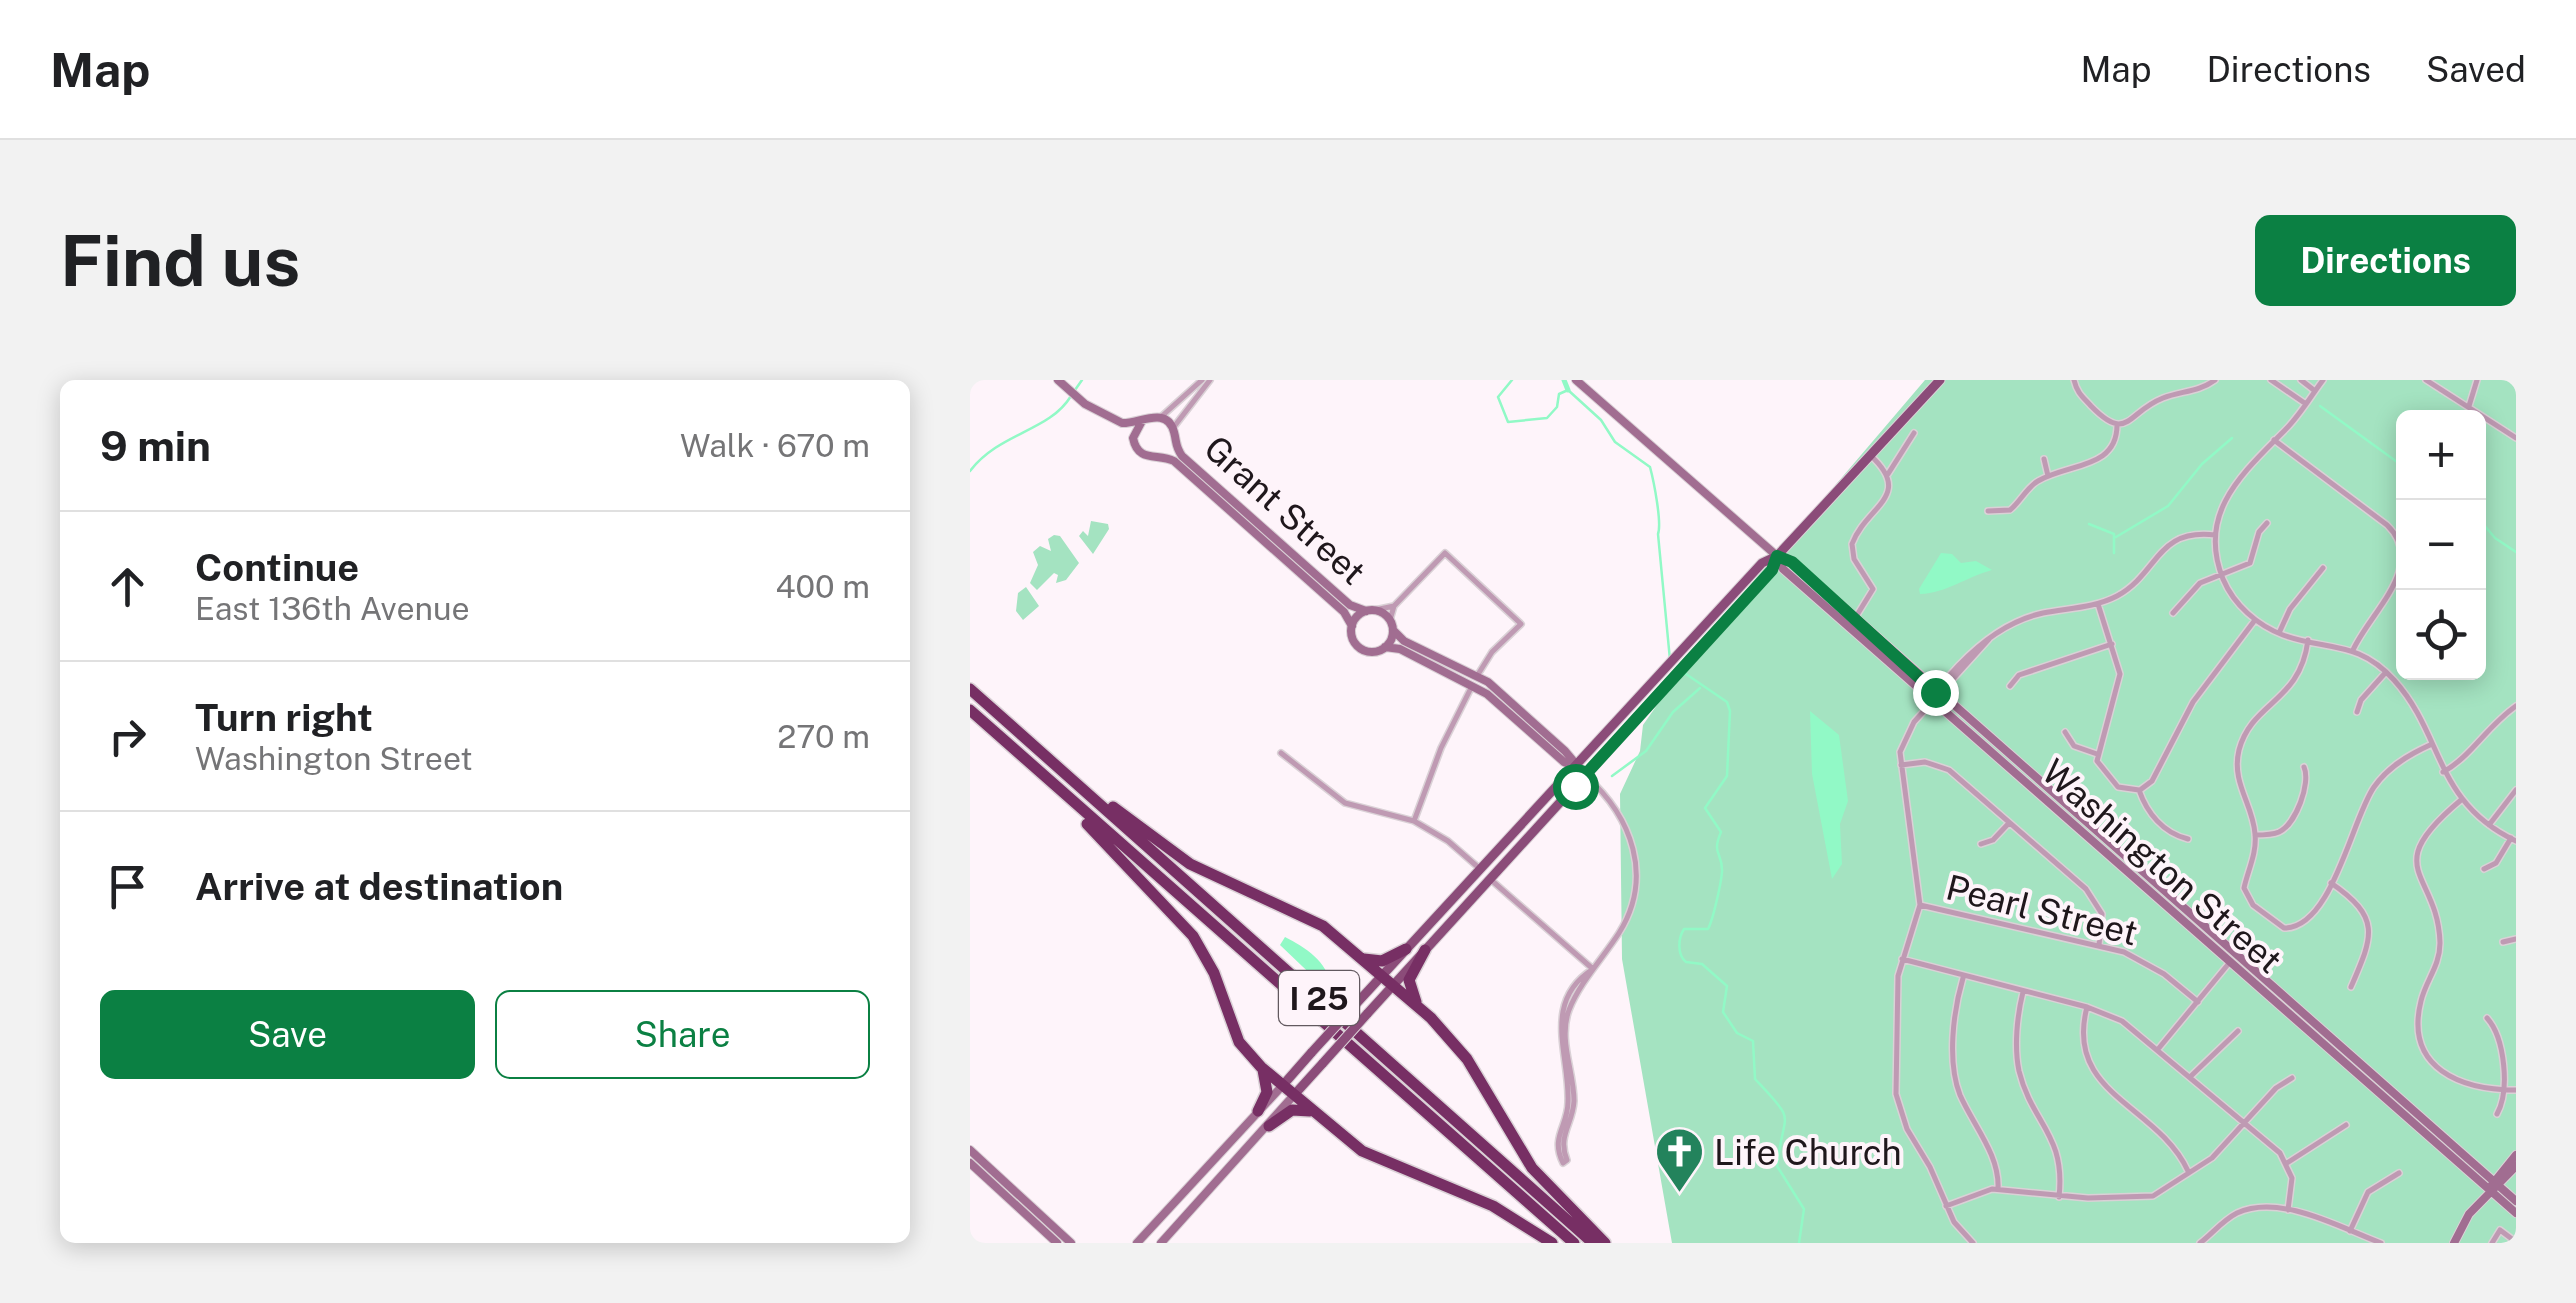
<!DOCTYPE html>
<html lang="en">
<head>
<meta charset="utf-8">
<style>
  :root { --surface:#fff; --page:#f2f2f2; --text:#202124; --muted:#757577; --line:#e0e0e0; --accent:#0b8043 }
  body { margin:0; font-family:"Public Sans",sans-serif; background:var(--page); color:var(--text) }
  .controls { position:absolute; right:30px; top:30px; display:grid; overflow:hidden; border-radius:15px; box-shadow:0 5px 25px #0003 }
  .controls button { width:90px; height:90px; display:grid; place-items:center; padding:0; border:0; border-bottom:2px solid var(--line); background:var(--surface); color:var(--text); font:50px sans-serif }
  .stop { position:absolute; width:30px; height:30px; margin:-22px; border:8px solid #0b8043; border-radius:50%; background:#fff }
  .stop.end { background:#0b8043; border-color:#fff; box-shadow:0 2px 10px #0008 }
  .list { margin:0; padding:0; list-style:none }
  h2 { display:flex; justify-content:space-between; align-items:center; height:130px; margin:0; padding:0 40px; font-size:42px }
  h2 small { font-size:32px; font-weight:400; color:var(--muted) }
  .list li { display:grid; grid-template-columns:65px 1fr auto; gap:30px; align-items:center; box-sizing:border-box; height:150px; padding:0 40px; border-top:2px solid var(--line) }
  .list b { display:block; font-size:38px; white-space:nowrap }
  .list p { margin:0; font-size:32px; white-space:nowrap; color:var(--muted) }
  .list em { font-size:32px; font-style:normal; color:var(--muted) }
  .actions { display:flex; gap:20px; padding:30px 40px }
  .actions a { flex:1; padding:22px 0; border:2px solid var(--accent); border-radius:15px; text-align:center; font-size:35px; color:var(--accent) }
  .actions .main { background:var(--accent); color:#fff }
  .icon { flex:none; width:55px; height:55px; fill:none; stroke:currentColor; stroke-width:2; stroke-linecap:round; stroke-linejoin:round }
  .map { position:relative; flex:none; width:1546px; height:863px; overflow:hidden; border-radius:15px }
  header { display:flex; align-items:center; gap:60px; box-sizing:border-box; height:140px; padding:0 50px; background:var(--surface); border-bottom:2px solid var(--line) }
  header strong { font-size:48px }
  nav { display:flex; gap:55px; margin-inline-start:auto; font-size:35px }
  .intro { display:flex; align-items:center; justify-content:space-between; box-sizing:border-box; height:240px; padding:0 60px }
  h1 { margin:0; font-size:70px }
  .button { padding:25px 45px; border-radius:15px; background:var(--accent); color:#fff; font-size:35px; font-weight:700 }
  main { display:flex; gap:60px; padding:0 60px }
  aside { flex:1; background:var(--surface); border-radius:15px; box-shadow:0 5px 25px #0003 }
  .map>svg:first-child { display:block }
  .green { fill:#a4e3c1; fill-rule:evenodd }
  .water { fill:#91f9c6 }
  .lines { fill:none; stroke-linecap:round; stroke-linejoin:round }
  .stream { stroke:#91f9c6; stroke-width:2.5 }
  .canal { stroke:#91f9c6; stroke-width:5 }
  .street-casing { stroke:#dad1d6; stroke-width:8 }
  .secondary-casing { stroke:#dad1d6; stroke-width:10 }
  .primary-casing { stroke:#dad1d6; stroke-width:11 }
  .highway-casing { stroke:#dad1d6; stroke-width:14 }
  .street { stroke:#bf9ab3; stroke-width:5 }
  .secondary { stroke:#a16d91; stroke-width:8 }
  .primary { stroke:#8b4c79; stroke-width:9 }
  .highway { stroke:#772f64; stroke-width:11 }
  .primary-bridge-casing { stroke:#dad1d6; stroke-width:11; stroke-linecap:butt }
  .primary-bridge { stroke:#8b4c79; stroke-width:9 }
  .route { stroke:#0b8043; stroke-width:12 }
  .labels { text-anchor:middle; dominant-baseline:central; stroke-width:8; stroke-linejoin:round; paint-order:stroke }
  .shield { fill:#fef4fa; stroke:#62595f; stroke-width:2.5 }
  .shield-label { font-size:32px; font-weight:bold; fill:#1f171c }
  .street-label { font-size:35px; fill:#1f171c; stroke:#fef4fa }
  .poi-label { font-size:35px; fill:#1f171c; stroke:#fef4fa; text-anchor:start }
</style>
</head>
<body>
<header>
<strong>Map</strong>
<nav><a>Map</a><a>Directions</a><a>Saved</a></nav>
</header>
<div class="intro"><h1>Find us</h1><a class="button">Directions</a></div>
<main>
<aside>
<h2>9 min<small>Walk · 670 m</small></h2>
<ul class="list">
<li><svg class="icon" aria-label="ahead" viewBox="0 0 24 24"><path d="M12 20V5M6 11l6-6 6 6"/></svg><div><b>Continue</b><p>East 136th Avenue</p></div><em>400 m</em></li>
<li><svg class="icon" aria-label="right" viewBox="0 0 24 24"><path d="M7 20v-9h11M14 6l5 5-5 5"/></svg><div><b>Turn right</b><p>Washington Street</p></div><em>270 m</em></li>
<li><svg class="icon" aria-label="arrive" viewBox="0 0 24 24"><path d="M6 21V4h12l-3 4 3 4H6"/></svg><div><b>Arrive at destination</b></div></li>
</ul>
<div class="actions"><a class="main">Save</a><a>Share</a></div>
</aside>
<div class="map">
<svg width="1546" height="863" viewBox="0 0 1546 863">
  <rect width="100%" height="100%" fill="#fef4fa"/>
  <path class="green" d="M955,0h591v855l-5,8h-839l-50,-284 -2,-165 20,-43 3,-26 56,-80zM1434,38h75v254h-75z
    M121,141l17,3 1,5 -16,25 -14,-18 4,-5 5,5z
    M84,155l6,1 19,27 -13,17 -10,3 2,-8 -4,-2 -17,17 -7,-7 8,-18 -5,-13 7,-6 11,5 -3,-12z
    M56,207l13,19 -16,14 -7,-9 2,-18z"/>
  <path class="water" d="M971,173l11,1 9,9 15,-2 16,9c-26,7 -45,23 -72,24l-1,-5z
    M840,331l29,24 9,66 -8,23 2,40 -10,15 -20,-105z
    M315,557c20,10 43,25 46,49l-7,1 -44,-42z"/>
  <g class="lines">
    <path class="stream" d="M542,0l-14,17 10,25 39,-4 10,-11 2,-13 9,-4 33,30 14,22 35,25c4,15 12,56 8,67l12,126
      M105,10l7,-10
      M1350,26l84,61
      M0,91c30,-39 79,-39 101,-75
      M1509,139l16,19 21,14
      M1119,144l25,10v19
      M1146,157l52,-31 34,-42 30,-26
      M713,292l44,30 3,9 -3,65 -22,32 16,24c-10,23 2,20 1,40 -1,12 -9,48 -14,57h-24c-6,9 -7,26 2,33l16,2 25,22 -4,26 14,21 16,8 2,38c43,46 29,28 22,87l27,43 -5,34
      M642,396l34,-25 27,-39 27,-24"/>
    <path class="canal" d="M594,0l4,10"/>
    <defs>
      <path id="street" d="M1104,0c3,13 9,17 17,26 37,38 36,6 72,-8 18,-7 36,-6 52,-18
        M1301,0l35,24
        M1331,0l14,11
        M1353,0c-12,16 -23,35 -37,49 -42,43 -90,83 -63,150 11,26 34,46 60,56 44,16 75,5 111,45 50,55 40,122 122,161
        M1456,0l90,58
        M1499,26l8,-26
        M192,36l40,-36
        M203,48l37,-48
        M1304,60l113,85c41,40 -16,86 -34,125
        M1074,79l4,17
        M918,94l26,-41
        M1018,131l22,-1c10,-8 17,-23 28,-29 31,-18 79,-12 79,-56
        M1128,224l22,70 -23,87 21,26 21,3
        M405,230l19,-4
        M1203,233l27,-30 50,-20 9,-31 8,-9
        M420,240l4,-14 51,-53 75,70
        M879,248l24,-39 -19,-30 -2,-15c14,-38 63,-48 18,-89
        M1309,253l11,-24 33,-41
        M1338,260c-8,63 -56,61 -69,110 -8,33 14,54 16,84 2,19 -7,36 -11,54l9,17 31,23c48,1 68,-110 90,-141 14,-20 34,-32 56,-42
        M507,296l15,-24 29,-28
        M1040,306l9,-11 93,-31
        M963,321c4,-14 16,-25 26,-36 23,-24 51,-45 84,-52 25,-5 51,-5 74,-17 42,-23 39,-68 98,-61
        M1387,332l4,-12 25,-28
        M1095,352l9,14 23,8
        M311,373l64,50 69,18 34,20 31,27
        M931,385l24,-3 24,8 137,119 16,25 -3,31
        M1473,392c28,-15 43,-45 73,-66
        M616,396c46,41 68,101 33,157 -16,25 -39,49 -50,77 -11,30 5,61 5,91 -1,23 -17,35 -7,59l-4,3c-13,-26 5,-37 5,-61 2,-47 -27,-100 25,-133
        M1169,410c8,23 24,43 49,49
        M1170,410l12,-9 41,-79 62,-82
        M1491,420c-84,70 -23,71 -21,143 0,23 -14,37 -19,58 -17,68 41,89 95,89
        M444,441l27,-73 31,-62
        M1519,445l27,-35
        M1285,455c8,0 17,0 24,-3 17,-8 32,-49 25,-65
        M1011,464l12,-4 16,-17
        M1514,489l12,-6 15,-25
        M520,499l103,90
        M1361,503c51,35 42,53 20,104
        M950,525l204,47 40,22 34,28
        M1533,562l13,-3
        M932,579l185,48 35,14 158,132 12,25 -4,32
        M993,598c-10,34 -16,84 -3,117 13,30 40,60 38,94
        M1053,612c-6,24 -9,55 -4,79 13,53 47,63 40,126
        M1117,627c-23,88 70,97 101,164
        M1517,638c18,20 23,73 10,96
        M1189,668l71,-86
        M1221,696l47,-45
        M1317,783l59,-38
        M976,826l46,-17 96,9 65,-2 59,-38 64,-70 16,-10
        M1380,851l18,-39 31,-19
        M1003,863l-19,-21 -24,-55 -23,-38 -11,-35 2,-118 22,-71 -20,-153 14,-30 75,-83
        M1230,863c12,-9 23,-23 37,-30 43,-20 104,15 144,30
        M1522,863l8,-13 16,12"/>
      <path id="secondary" d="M88,0l27,24 37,19c17,1 45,-18 52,9 3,11 1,14 8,24l168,149 16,6
        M606,0l201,176 13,4 726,641
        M172,41l-9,17c5,25 24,15 41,23l170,151 8,14
        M807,176l6,13 733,644
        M381 251a21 21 0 1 1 42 0a21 21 0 1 1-42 0Z
        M423,250l11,11 84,41 77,69 20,24
        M415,267l15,2 87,45 77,68 12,5
        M0,770l101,93
        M0,783l87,80
        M1521,806l25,-31
        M167,863l146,-158
        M191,863l133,-148
        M1484,863l15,-29 47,-48"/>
      <path id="primary" d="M385,625l407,-442 15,-7 163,-176
        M397,634l405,-444 5,-14
        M313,705l29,-33
        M324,715l29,-32"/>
      <path id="highway" d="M0,309l623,554
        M0,330l604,533
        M143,427l77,57 133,62 108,92 36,41 65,109 73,75
        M117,444l106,112 21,37 25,69 22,25 101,84 131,55 59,37
        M394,579l18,2 24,-12
        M446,622l-7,-22 16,-30
        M288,731l9,-19 -4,-22
        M299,746l23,-16 18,1"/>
    </defs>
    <use href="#street" class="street-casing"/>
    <use href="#secondary" class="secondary-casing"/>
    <use href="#primary" class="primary-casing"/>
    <use href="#highway" class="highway-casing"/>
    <use href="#street" class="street"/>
    <use href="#secondary" class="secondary"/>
    <use href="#primary" class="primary"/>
    <use href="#highway" class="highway"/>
    <defs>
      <path id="primary-bridge" d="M342,672l43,-47
        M353,683l44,-49"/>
    </defs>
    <use href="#primary-bridge" class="primary-bridge-casing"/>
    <use href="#primary-bridge" class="primary-bridge"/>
  </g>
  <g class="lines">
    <path class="route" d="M605,406l197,-216 5,-14 15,6 143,130"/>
  </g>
  <defs>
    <symbol id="church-pin" viewBox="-11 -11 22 30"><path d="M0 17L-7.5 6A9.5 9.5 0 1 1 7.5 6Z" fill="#23835c" stroke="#fef4fa"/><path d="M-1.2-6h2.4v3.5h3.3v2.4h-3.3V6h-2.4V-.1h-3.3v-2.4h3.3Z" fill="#fff"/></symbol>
  </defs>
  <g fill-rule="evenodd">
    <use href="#church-pin" x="682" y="744" width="55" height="75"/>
  </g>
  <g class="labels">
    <rect class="shield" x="309" y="591" width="80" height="54" rx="8"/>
    <g class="shield-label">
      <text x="349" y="618">I 25</text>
    </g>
    <g class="street-label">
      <text transform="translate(315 130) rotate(42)">Grant Street</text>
      <text transform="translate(1192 486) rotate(41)">Washington Street</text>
      <text transform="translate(1072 530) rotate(14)">Pearl Street</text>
    </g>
    <g class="poi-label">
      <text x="744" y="772">Life Church</text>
    </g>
  </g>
</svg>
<div class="controls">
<button>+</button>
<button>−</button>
<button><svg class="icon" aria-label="locate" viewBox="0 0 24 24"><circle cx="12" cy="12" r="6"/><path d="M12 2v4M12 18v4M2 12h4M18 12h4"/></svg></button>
</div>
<div class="stop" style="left:605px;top:406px"></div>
<div class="stop end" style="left:965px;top:312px"></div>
</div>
</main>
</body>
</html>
